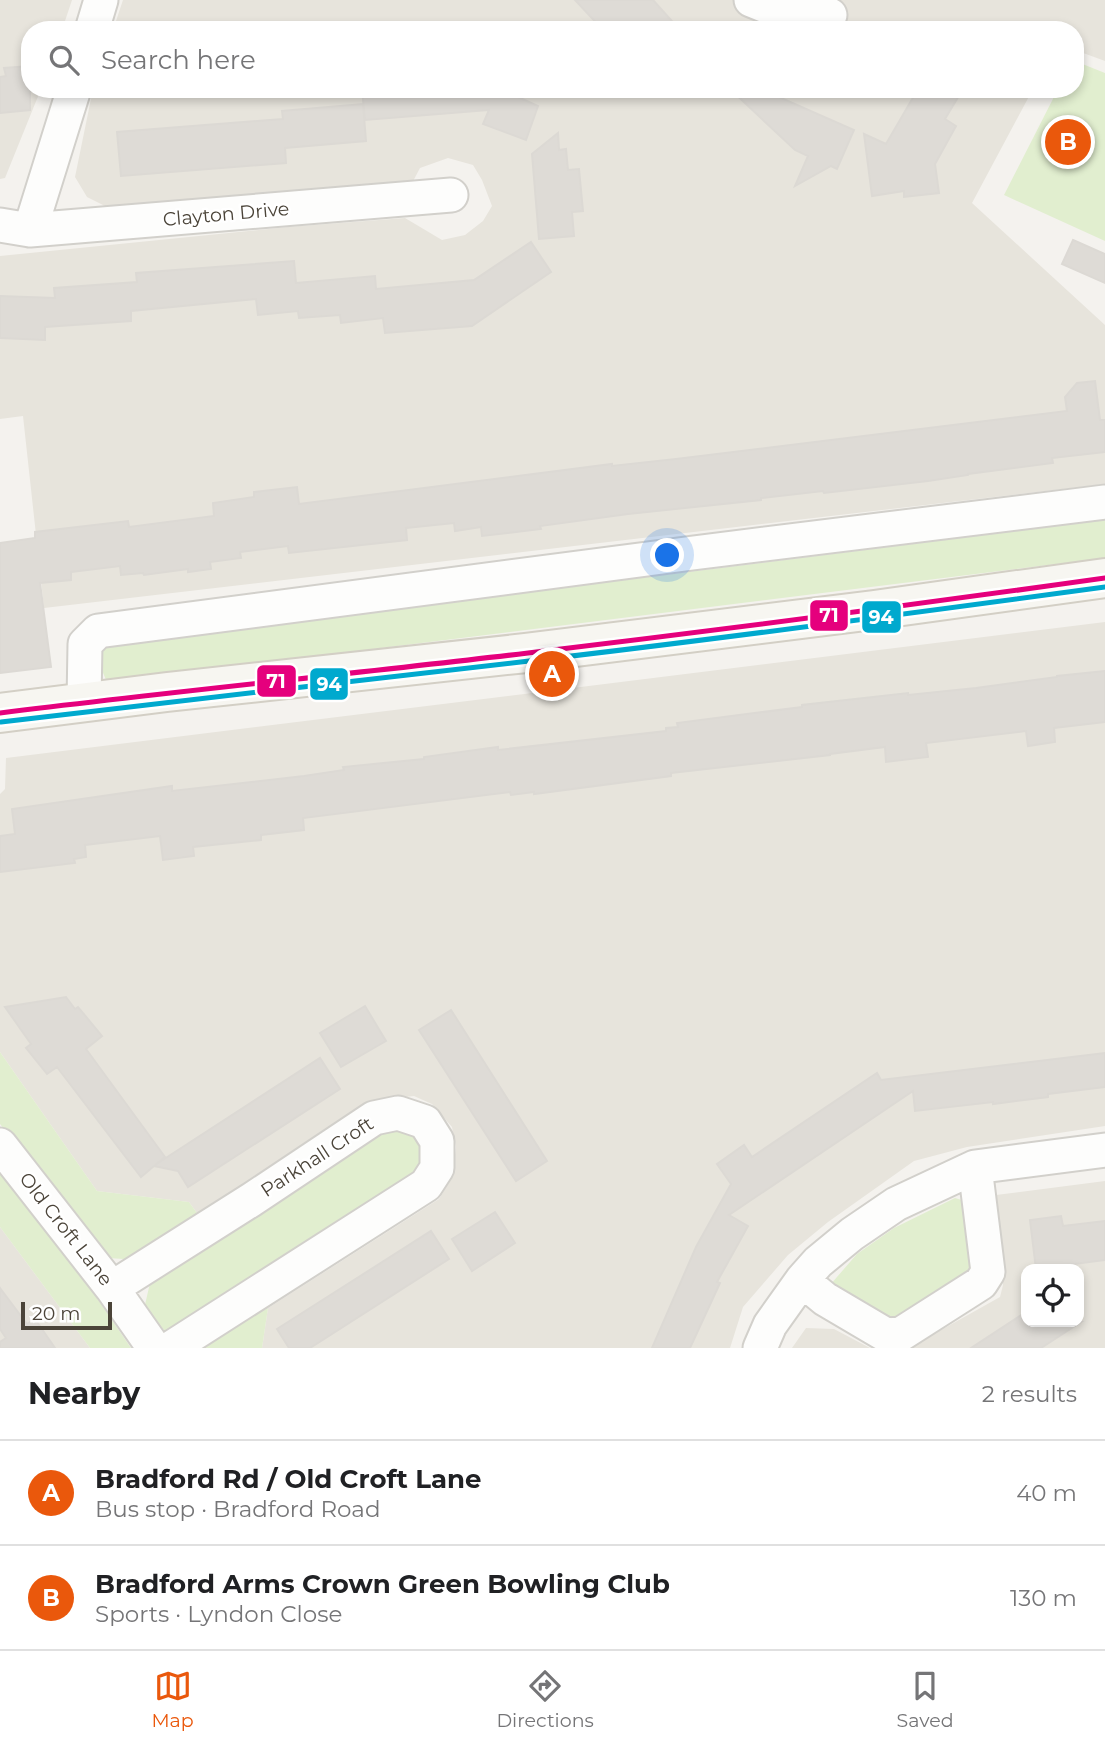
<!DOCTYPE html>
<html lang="en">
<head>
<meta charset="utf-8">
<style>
  :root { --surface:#fff; --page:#f2f2f2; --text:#202124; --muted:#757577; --line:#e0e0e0; --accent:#ea580c }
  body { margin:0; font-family:Montserrat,sans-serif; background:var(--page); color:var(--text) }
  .controls { position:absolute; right:21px; bottom:21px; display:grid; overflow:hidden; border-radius:14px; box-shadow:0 4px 10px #0003 }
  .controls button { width:63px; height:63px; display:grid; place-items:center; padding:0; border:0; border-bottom:2px solid var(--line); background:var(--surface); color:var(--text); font:35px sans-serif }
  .scale { position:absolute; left:21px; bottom:18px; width:91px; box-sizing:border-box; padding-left:7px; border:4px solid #4b4439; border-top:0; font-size:19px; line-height:24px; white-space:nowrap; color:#4b4439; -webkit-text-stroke:5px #fff; paint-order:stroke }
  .you { position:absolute; left:668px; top:556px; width:24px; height:24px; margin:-18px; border:5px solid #fff; border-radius:50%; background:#1a73e8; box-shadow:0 0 0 10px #1a73e833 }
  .badge { display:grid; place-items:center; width:46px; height:46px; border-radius:50%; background:var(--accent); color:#fff; font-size:23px; font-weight:700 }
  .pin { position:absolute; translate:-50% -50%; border:4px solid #fff; box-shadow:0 2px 7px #0006 }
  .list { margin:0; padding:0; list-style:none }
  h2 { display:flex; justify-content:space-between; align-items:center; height:91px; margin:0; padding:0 28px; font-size:30px }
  h2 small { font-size:23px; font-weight:400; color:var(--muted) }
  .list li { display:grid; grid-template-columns:46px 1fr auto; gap:21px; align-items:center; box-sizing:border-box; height:105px; padding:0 28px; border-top:2px solid var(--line) }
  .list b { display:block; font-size:26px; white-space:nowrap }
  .list p { margin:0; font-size:23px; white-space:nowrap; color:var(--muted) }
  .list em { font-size:23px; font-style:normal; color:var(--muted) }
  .icon { flex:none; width:38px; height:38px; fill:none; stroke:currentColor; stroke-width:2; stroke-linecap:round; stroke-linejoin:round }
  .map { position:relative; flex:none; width:1105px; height:1348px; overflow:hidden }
  .search { position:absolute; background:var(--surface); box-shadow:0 4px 10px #0003; left:21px; right:21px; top:21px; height:77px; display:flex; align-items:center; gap:18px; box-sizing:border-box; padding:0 24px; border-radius:28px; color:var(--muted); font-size:26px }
  .sheet { height:301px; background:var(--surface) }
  nav { display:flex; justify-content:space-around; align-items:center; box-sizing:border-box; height:98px; border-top:2px solid var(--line); background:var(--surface); font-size:19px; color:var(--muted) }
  nav a { display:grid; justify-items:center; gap:4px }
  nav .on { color:var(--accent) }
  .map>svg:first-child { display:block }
  .residential { fill:#e7e4dc; fill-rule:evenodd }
  .green { fill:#e1eecf }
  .building { fill:#dedbd6; stroke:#dcd9d4; stroke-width:2 }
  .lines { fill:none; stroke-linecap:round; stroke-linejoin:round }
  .minor-casing { stroke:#d2d0cb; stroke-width:37 }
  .secondary-casing { stroke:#d3cfc5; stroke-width:42 }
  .minor { stroke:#fdfdfc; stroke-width:33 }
  .secondary { stroke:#f7f6f1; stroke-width:38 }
  .bus-1-casing { stroke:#fff; stroke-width:10 }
  .bus-2-casing { stroke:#fff; stroke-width:10 }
  .bus-1 { stroke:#e5007d; stroke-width:5 }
  .bus-2 { stroke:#00a9ce; stroke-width:5 }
  .labels { text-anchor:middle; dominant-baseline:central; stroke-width:5; stroke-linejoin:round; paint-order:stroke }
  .street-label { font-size:19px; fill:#4b4439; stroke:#fff }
  .line-badge { stroke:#fff; stroke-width:2.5 }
  .badge-label { font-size:19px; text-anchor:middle; font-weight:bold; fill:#fff }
</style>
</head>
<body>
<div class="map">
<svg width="1105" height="1348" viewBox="0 0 1105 1348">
  <rect width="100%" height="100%" fill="#f4f2ee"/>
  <path class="residential" d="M0,0h72l-10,30h-32v59h11l-36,89 -5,1z
    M123,0h982v61l-30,-11v-20h-962z
    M93,89h940l-61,114 133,122v159l-1061,124 -21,-192 -23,3v-163l288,-29 117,-9 37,22 23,-5 18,-14 9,-15 -10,-26 -9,-15 -25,-7 -28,10 -9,17 -304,22 -20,-10 -12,-20z
    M1105,622v504l-138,21 -53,14 -86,61 -40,33 -45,52 -13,41h-468l6,-40 171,-109 13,-21 4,-31 -4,-20 -20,-23 -18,-8 -28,3 -184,121 -13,-18 -92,-11 -97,-139v-258l5,-5 1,-31z
    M1105,1181v167h-196l91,-51 3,-12 -7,-90zM1026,1269h53v53h-53z
    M0,1227l90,121h-90z
    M806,1328l28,1 36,19h-78z"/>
  <path class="green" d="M1075,61l30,12v168l-101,-46 54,-106h17z
    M1105,520v38l-998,124 -10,-23 6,-14z
    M0,1052l97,139 92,11 13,18 -63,40 -31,-2 -108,-134z
    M390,1125l20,2 15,15 -4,33 -237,155h-20l-20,-21 6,-26z
    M0,1172l73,91 58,85h-41l-90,-121z
    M955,1198l10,3 11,71 -77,49 -15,-3 -54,-33 27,-31 37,-26z
    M268,1308l-6,40h-67z"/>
  <path class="building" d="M575,0h78l27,30h-77z
    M30,66v44l-30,3v-36l6,-1 -2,-8z
    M362,89h156v8l20,9 -12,34 -43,-16 6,-14 -124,10z
    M730,89h59l-8,9 73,32 -17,39 -6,-3 -36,20 13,-30 -13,-6z
    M918,89h45l-18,30 11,7 -21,38 4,29 -35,4v-6l-32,5 -8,-62 22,10z
    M363,104l3,37 -81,7 1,15 -165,13 -4,-44 166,-13 -1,-8z
    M558,133l1,17 7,-1 2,21 11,-1 4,42 -11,1 2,24 -35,3 -7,-85z
    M1073,240l32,14v29l-43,-19z
    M531,242l20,30 -79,54 -87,7 -2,-15 -42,5 -1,-8 -41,3 -1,-7 -40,4 -2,-16 -125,12v10l-86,6v13l-45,-2v-42l55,2 -1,-10 83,-6 -1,-9 158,-12 2,22 79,-7 1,13 98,-9z
    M1095,381l5,39h5v32l-53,6 1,5 -85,11v1l-40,6 -104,12 -1,-2 -62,7v2l-133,14 -88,12 1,3 -59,7 -1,-9 -26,4 -1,-8 -48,5 1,12 -118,13 -1,-7 -48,6 1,6 -31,4 1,7 -23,3v-3l-44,6 -1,-2 -22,2 -1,-9 -49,6v8l-31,3 11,84 -51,6v-130l35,-5v-6l93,-11 1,6 85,-11 -1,-13 41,-6v-5l43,-5 2,17 313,-40v2l64,-7 391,-48 -2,-14 12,-14z
    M1105,671v51l-51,6 1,14 -27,4 -2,-15 -100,12 2,14 -42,5 -1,-15 -55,7v1l-159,18v3l-137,18v-2l-23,3 -1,-3 -207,26 1,12 -43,5v5l-68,7 1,9 -31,4 -3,-24 -75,9 1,12 -12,2 1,4 -75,9v-36l15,-2 -3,-25 160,-23v5l132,-15 40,-6 -1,-3 81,-8v-2l74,-10v3l168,-19v-3l12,-1 -1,-4 125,-16v-2l106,-12v2l68,-7 81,-11v-1z
    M66,997l9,12 3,-2 24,29 -16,13 79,108 -10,8 165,-107 20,31 -152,98 -10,-16 -24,-5 -13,11 -84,-110 -10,7 -21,-26 5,-4 -26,-37z
    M365,1006l21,35 -45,26 -21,-34z
    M451,1010l96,151 -31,20 -97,-151z
    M1105,1053v34l-57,7v3l-55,7v-2l-78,9 -2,-20 -184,124 19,11 -31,56 3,1 -30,65h-38l44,-101 35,-63 -14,-20 27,-19 8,12 125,-84 4,7z
    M495,1212l20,31 -43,28 -20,-32z
    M1061,1216l2,10 42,-5v39l-69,9 -6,-49z
    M431,1231l18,28 -139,89h-21l-12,-19z
    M0,1288l27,36 8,-5 20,29h-55v-6l6,-4 -6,-9z
    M1026,1312v10h55l-40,26h-70z"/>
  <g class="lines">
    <defs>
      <path id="minor" d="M751,0l37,15h42
        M92,30l9,-30
        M0,225l30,5 421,-35
        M30,230l44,-141
        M84,702l1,-58 13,-13 595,-78 412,-51
        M0,1145l112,143 42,60
        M802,1280l23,19 61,36 15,-1 80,-51 7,-11 -13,-105
        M112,1288l139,-88 123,-82 24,-5 27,9 12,19v27l-11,17 -255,163
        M760,1348l10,-23 32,-45 16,-18 34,-28 44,-30 79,-37 130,-17"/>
      <path id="secondary" d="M0,713l167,-21 359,-39 348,-43 231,-32"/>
    </defs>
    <use href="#minor" class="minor-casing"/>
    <use href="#secondary" class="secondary-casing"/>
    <use href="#minor" class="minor"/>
    <use href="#secondary" class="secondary"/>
    <defs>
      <path id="bus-1" d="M0,713c176,-22 352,-39 528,-60 193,-23 385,-48 577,-75"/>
      <path id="bus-2" d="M1,722c176,-22 352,-40 528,-61 192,-22 384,-48 576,-74"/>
    </defs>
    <use href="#bus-1" class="bus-1-casing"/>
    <use href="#bus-2" class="bus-2-casing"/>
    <use href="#bus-1" class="bus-1"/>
    <use href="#bus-2" class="bus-2"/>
  </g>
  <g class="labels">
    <g class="street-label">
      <text transform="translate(226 214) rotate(-5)">Clayton Drive</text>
      <text transform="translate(317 1157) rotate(-33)">Parkhall Croft</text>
      <text transform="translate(66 1229) rotate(52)">Old Croft Lane</text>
    </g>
  </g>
  <g class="line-badge">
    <rect x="809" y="599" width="40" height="33" rx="7" fill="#e5007d"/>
    <rect x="861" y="600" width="41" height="34" rx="7" fill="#00a9ce"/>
    <rect x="256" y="664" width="41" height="34" rx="7" fill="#e5007d"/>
    <rect x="309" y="667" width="40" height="34" rx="7" fill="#00a9ce"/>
  </g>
  <g class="badge-label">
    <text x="829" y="622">71</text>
    <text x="881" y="624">94</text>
    <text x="276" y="688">71</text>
    <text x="329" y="691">94</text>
  </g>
</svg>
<div class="controls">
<button><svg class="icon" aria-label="locate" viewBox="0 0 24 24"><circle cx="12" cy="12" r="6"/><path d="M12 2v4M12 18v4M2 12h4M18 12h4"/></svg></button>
</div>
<div class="scale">20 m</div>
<div class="you"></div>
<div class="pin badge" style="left:552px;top:674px">A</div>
<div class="pin badge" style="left:1068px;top:142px">B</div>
<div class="search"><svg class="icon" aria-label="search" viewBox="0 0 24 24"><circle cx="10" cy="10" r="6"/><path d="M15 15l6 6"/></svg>Search here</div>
</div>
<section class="sheet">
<h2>Nearby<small>2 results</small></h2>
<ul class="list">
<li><span class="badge">A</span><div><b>Bradford Rd / Old Croft Lane</b><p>Bus stop · Bradford Road</p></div><em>40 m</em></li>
<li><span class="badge">B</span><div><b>Bradford Arms Crown Green Bowling Club</b><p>Sports · Lyndon Close</p></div><em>130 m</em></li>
</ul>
</section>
<nav>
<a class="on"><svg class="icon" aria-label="map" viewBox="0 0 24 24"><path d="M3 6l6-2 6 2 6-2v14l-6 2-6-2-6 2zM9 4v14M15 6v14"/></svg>Map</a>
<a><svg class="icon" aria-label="directions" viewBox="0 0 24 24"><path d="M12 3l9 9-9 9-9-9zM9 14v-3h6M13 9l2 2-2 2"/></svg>Directions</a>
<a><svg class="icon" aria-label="saved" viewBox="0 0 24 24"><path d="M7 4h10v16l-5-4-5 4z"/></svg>Saved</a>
</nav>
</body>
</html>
